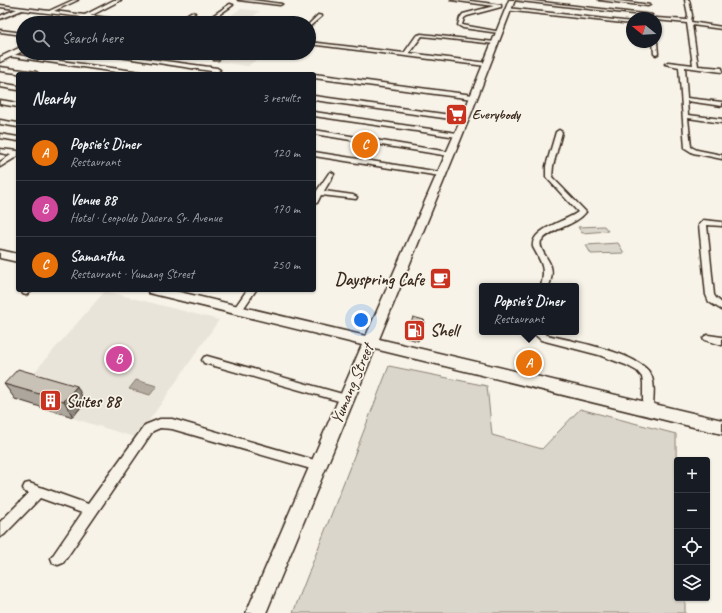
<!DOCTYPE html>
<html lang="en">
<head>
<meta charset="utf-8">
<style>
  :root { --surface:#171b24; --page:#242831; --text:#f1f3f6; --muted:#9ea1a6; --line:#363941; --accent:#c8321e }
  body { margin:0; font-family:Caveat,sans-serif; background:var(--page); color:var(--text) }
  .controls { position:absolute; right:12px; bottom:12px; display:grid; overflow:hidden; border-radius:4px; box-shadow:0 1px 3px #0004 }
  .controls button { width:36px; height:36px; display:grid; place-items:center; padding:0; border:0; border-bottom:1px solid var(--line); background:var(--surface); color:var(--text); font:20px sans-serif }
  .compass { position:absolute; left:626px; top:12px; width:36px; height:36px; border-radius:50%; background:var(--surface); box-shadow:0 1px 3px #0004; rotate:288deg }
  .you { position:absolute; left:361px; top:320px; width:14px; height:14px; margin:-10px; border:3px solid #fff; border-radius:50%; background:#1a73e8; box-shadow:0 0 0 6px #1a73e833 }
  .badge { display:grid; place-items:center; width:26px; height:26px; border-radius:50%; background:var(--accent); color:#fff; font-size:13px; font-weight:700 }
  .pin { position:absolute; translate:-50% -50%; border:2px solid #fff; box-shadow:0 1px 4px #0006 }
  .popup { position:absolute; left:479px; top:283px; width:100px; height:52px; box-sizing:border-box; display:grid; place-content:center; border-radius:4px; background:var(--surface); filter:drop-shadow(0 1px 3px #0005); font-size:13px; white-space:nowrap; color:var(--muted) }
  .popup b { font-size:15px; color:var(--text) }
  .popup::after { content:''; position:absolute; left:50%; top:100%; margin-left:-8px; border:8px solid transparent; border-top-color:var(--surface) }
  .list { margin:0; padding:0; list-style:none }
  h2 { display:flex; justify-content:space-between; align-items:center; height:52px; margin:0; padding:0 16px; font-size:17px }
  h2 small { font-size:13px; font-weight:400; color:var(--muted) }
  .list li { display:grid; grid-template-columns:26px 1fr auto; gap:12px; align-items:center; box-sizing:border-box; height:56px; padding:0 16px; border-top:1px solid var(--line) }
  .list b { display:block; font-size:15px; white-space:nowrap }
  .list p { margin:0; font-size:13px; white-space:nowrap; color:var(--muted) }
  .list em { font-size:13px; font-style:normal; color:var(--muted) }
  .icon { flex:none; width:22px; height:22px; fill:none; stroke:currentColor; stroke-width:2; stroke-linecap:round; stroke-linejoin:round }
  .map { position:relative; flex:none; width:722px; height:613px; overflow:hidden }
  .search { position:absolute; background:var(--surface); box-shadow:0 1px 3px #0004; left:16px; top:16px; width:300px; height:44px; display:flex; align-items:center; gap:10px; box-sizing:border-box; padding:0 14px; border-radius:22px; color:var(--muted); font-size:15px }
  .panel { position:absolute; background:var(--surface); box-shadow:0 1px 3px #0004; left:16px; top:72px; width:300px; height:220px; border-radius:4px }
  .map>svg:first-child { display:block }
  .built { fill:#e9e4d9 }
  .green { fill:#dbd6cb; stroke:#8b8074 }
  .water { fill:#b4aca0; stroke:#84786c }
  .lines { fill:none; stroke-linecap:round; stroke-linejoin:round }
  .minor-casing { stroke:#3b2a1e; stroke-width:3 }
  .tertiary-casing { stroke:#3b2a1e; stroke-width:3 }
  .secondary-casing { stroke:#3b2a1e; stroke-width:3 }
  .minor { fill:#f7f3e8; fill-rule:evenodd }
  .tertiary { fill:#f7f3e8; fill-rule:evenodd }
  .secondary { fill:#f7f3e8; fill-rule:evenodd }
  .wall { fill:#aca69d; stroke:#3b2a1e }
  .shaded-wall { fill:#8c877f; stroke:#3b2a1e }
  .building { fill:#c8c1b6; stroke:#3b2a1e }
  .labels { text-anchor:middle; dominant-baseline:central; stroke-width:3.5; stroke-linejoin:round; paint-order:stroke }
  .far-poi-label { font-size:14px; font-weight:bold; fill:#3b2a1e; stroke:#f7f3e8; text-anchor:start }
  .poi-label { font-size:17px; font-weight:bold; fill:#3b2a1e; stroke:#f7f3e8; text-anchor:start }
  .street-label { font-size:17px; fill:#3b2a1e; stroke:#f7f3e8 }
</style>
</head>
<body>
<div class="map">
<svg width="722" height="613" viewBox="0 0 722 613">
  <rect width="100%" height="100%" fill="#f7f3e8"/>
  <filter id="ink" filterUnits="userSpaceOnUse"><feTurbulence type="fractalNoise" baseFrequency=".025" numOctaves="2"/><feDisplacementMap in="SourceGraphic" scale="8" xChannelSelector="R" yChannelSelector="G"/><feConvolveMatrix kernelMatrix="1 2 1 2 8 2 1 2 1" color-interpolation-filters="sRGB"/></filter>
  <g filter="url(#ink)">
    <path class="built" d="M240,9l20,2 -15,12h-24z
      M228,53h38l-18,13 -31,-4z
      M105,291l114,29 -82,118 -126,-39z"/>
    <path class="green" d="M604,226l4,5 -26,2 -4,-6z
      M618,243l6,10 -33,1 -5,-9z
      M389,366l98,20 5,49 50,14 38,-40 96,25 1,164h8v15h-392z"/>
    <path class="water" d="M136,380l21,6 -7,9 -21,-6z"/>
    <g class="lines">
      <defs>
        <path id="minor" d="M73,0h5l-24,11 92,12h-13l-111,-13 -22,9v-3l17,-7 -17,-2v-2l49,6z
          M238,0h14l30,4 -2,1z
          M451,0h12l38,5v2l-34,9 -3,2 -2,7 39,7 -2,1 -36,-5 -5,-3 2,-7 3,-4 31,-8z
          M512,0h13l127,15 -2,1z
          M599,0h14l37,5 -2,1z
          M685,0h4l3,15 -1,7 31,5v2l-30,-4 6,41 24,2v4l-37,-5 2,31 35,4v4l-35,-5 1,14 34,4v4l-34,-5 3,29 6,3 25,5v4l-29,-6 -8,-5 -6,-81 -14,-3 3,-2 25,3 -6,-42 -31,-3v-2h-1h1l31,2 1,-5z
          M230,4l3,1 -26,18h-5z
          M507,8l125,14v2l-127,-14z
          M191,12l4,1 -16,10h-5z
          M318,15l4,1 -13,11v-3z
          M277,19l24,3 2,1 -28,-2z
          M0,30l23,3v2l-23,-3z
          M421,34l74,8 2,1 -2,1 -73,-8 -13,17 79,10v2l-2,1 -177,-22v-2l95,11 12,-17z
          M656,41l1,1 1,12 -2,1 -2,-1 -1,-12z
          M93,53h13l111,15 3,2 -3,2z
          M221,53h5l-8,7h-4v-2z
          M9,54l132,18 3,2h-14l-123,-18v-2z
          M0,67l36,5 3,2h-14l-25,-3z
          M314,74l159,21 3,2 -3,2 -159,-21z
          M0,83l18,3v4l-18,-3z
          M314,96l151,21 3,2 -3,2 -151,-21z
          M0,100l18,3v4l-18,-3z
          M314,112l143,21 3,2 -3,2 -143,-21z
          M0,120l18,3v4l-18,-3z
          M314,130l135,22 3,2 -3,2 -135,-22z
          M559,130l3,2 -9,34 -1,11 34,35c-11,14 -32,15 -45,29 -3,8 8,17 10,26 2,6 0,13 -2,19h-8c5,-18 0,-24 -8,-39 -3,-18 34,-26 45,-35l-32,-35v-11l10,-34z
          M0,134l18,3v4l-18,-3z
          M0,149l18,2v5l-18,11v-5l11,-7 -11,-2z
          M314,152l126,20 3,2 -3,2 -126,-20z
          M331,172l3,2 -10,17 29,4 4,2 -1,2 -35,-4 -4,8h-3v-8l15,-22z
          M703,220l19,2v4l-15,-1 7,70 2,3 6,5v7l-13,-8 -3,-7 -7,-70z
          M23,290h10l-7,5 -3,-1 -1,-2z
          M247,290h9l-15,22h-6l-2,-2z
          M532,332h11l4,3c24,6 89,17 103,38 6,10 3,25 3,36l-1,3 -4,1 -4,-1 -1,-3v-26l-1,-6 -5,-6 -11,-6 -27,-10 -58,-15z
          M708,335l14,2v8l-17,-5 -2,-2 2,-2z
          M207,356l139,39 4,1 1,3 -1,3 -4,1 -142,-40 -2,-3 2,-3z
          M160,419h12l146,42 4,1 2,4 -2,4 -4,1 -146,-42 -12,-1 -7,3 -90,132 -5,2 -5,-2 -2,-5 31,-45 -42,-15 -36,37 -4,2v-15l29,-29 -4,-1 -2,-4 2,-4 4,-1 59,21 57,-79z"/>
        <path id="tertiary" d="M114,0h7l-44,23h-8z
          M23,46v5l-23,11v-5z"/>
        <path id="secondary" d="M509,0h6l-46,119 -90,220 343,81v14l-347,-85 -109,264h-20l116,-268 -209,-51 -4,-1 -2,-3h24l195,46 95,-217z
          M0,250l18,4v8l-18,-4z"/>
      </defs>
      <use href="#minor" class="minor-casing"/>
      <use href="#tertiary" class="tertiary-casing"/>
      <use href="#secondary" class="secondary-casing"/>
      <use href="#minor" class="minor"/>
      <use href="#tertiary" class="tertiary"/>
      <use href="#secondary" class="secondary"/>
    </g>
    <path class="wall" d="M424,323l-6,18 -11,-3v-2z
      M4,384l81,18 -12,15 -58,-18z"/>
    <path class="shaded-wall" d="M424,320v3l-6,18v-3z
      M77,386l8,16 -12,15 -9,-16z"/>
    <path class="building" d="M413,317l11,3 -6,18 -11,-2z
      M18,369l59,17 -13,15 -60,-17z"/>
  </g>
  <defs>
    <symbol id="supermarket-square" viewBox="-11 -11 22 22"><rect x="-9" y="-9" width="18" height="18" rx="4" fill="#c8321e" stroke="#f7f3e8"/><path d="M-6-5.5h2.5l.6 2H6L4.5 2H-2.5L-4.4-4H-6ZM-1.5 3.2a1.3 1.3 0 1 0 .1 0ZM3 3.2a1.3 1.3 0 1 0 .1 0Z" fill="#fff"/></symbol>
    <symbol id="cafe-square" viewBox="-11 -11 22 22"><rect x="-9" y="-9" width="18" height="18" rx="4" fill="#c8321e" stroke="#f7f3e8"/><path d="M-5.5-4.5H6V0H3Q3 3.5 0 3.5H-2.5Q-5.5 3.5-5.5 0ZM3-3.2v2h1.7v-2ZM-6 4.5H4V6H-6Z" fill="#fff"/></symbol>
    <symbol id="fuel-square" viewBox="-11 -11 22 22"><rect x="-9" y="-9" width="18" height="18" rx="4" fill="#c8321e" stroke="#f7f3e8"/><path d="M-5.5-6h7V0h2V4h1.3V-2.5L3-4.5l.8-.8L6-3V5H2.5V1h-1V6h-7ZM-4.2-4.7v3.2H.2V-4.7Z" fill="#fff"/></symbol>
    <symbol id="building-square" viewBox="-11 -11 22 22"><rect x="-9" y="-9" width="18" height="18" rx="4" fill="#c8321e" stroke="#f7f3e8"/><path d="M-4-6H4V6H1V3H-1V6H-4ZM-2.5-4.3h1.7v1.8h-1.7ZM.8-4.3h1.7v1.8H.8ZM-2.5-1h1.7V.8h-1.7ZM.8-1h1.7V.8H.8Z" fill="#fff"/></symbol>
  </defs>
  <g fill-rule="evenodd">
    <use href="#supermarket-square" x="444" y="102" width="25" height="25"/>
    <use href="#cafe-square" x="428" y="266" width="25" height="25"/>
    <use href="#fuel-square" x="402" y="318" width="25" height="25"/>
    <use href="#building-square" x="38" y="388" width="25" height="25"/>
  </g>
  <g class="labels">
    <g class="far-poi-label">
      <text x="472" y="114">Everybody</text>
    </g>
    <g class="poi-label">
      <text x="424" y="279" text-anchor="end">Dayspring Cafe</text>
      <text x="430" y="330">Shell</text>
      <text x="66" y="401">Suites 88</text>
    </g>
    <g class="street-label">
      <text transform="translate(352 384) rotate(-67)">Yumang Street</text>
    </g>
  </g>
</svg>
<div class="controls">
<button>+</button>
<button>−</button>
<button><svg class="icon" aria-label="locate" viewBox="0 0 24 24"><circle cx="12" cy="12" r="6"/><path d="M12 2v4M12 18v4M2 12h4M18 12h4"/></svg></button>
<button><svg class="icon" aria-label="layers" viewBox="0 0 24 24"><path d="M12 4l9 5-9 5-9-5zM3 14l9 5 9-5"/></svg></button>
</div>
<svg class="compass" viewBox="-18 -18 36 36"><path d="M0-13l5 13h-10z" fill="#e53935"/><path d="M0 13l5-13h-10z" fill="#9ea1a6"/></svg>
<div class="you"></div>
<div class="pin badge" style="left:529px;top:363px;background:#e8710a">A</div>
<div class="popup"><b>Popsie's Diner</b>Restaurant</div>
<div class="pin badge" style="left:119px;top:359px;background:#d1479c">B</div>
<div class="pin badge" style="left:365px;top:145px;background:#e8710a">C</div>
<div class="search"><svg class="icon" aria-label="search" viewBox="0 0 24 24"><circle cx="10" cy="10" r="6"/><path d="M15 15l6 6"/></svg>Search here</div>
<section class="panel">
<h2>Nearby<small>3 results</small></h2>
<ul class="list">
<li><span class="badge" style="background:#e8710a">A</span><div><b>Popsie's Diner</b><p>Restaurant</p></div><em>120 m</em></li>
<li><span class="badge" style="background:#d1479c">B</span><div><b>Venue 88</b><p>Hotel · Leopoldo Dacera Sr. Avenue</p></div><em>170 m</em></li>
<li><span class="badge" style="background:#e8710a">C</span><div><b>Samantha</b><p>Restaurant · Yumang Street</p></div><em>250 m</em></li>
</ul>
</section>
</div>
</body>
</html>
